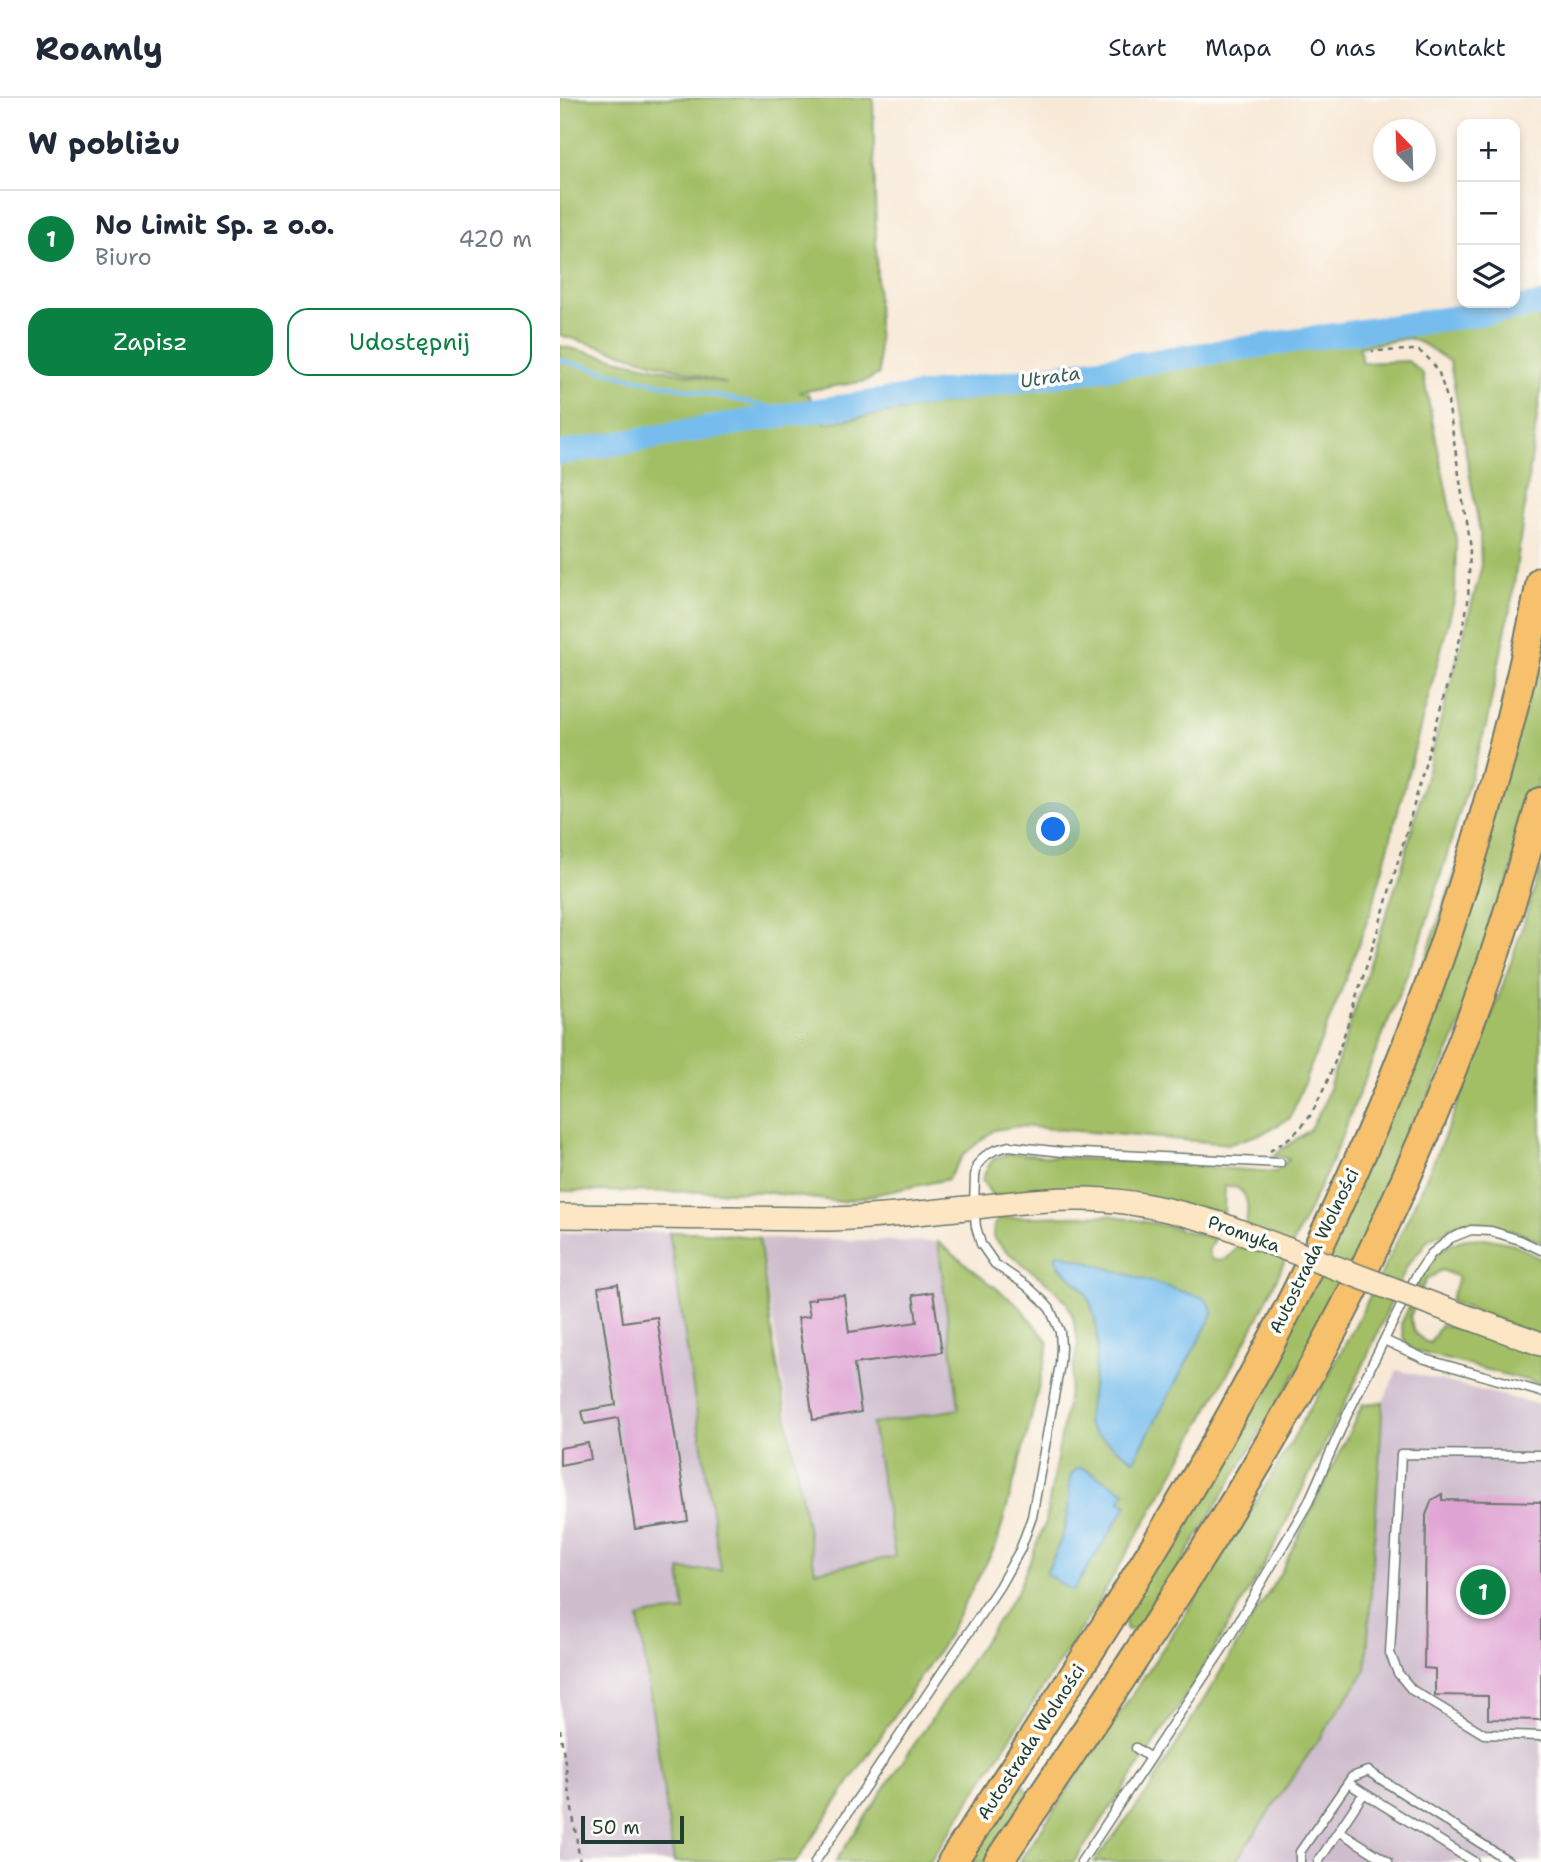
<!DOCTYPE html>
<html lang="pl">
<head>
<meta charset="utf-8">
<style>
  :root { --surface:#fff; --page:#f6f6f7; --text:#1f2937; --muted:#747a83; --line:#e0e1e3; --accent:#0b8043 }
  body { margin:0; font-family:"Shantell Sans",sans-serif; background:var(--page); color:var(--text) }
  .controls { position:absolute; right:21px; top:21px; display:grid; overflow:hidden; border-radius:14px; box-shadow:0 4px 10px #0003 }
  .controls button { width:63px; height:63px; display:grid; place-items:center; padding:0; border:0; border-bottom:2px solid var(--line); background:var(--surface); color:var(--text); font:35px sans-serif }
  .compass { position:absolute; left:813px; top:21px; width:63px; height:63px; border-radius:50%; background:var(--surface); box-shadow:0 4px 10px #0003; rotate:337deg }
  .scale { position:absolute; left:21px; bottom:18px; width:103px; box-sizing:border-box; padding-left:7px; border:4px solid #1f3d34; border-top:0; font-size:19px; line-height:24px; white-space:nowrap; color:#1f3d34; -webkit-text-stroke:5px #fdfcf7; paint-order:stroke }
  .you { position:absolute; left:494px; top:732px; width:24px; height:24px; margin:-18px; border:5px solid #fff; border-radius:50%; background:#1a73e8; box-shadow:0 0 0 10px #1a73e833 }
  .badge { display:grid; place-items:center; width:46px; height:46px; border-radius:50%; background:var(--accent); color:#fff; font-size:23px; font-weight:700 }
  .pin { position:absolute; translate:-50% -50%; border:4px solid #fff; box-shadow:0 2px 7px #0006 }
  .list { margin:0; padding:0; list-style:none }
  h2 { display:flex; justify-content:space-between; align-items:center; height:91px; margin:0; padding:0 28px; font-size:30px }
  h2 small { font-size:23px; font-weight:400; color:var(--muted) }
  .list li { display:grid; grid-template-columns:46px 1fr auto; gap:21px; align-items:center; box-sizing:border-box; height:98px; padding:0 28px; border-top:2px solid var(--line) }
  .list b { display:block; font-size:26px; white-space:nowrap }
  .list p { margin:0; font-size:23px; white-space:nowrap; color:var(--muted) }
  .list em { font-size:23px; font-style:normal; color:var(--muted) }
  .actions { display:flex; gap:14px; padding:21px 28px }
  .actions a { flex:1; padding:16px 0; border:2px solid var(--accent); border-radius:21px; text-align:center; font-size:24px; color:var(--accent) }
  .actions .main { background:var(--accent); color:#fff }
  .icon { flex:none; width:38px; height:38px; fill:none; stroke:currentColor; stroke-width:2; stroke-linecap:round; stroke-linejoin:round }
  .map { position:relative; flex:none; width:981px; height:1764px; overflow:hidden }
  header { display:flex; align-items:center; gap:42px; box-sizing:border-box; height:98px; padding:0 35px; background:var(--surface); border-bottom:2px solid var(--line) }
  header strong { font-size:33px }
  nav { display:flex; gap:38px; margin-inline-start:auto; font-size:24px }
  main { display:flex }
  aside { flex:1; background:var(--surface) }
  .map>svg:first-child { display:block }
  .industrial { fill:#cfbdce }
  .green { fill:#a3bf66; stroke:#617e4d; stroke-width:2; fill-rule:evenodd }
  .water { fill:#76bdee; stroke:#4a7d91; stroke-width:2 }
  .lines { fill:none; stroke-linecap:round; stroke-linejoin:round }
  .stream { stroke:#76bdee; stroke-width:4.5 }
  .river { stroke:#76bdee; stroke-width:24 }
  .building { fill:#dfa3d3 }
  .lane-casing { stroke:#6b796d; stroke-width:11 }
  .secondary-casing { stroke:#6b796d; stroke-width:26 }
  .highway-casing { stroke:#6b796d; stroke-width:32 }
  .path { stroke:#6b796d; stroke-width:2.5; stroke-dasharray:5 5; stroke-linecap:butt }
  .lane { stroke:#fff; stroke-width:8 }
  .secondary { stroke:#fce6c4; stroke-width:23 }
  .highway { stroke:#f7c06c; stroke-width:28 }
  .secondary-bridge-casing { stroke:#6b796d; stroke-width:26; stroke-linecap:butt }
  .secondary-bridge { stroke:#fce6c4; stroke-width:23 }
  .labels { text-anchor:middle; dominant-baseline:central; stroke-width:7; stroke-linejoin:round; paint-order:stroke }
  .street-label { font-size:18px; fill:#1f3d34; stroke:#fdfcf7 }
  .water-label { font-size:19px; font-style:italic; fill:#355d62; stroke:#fdfcf7 }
</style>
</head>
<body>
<header>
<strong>Roamly</strong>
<nav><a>Start</a><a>Mapa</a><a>O nas</a><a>Kontakt</a></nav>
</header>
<main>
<aside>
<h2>W pobliżu<small></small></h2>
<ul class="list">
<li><span class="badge">1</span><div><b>No Limit Sp. z o.o.</b><p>Biuro</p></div><em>420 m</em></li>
</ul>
<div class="actions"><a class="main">Zapisz</a><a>Udostępnij</a></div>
</aside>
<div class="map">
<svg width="981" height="1764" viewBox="0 0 981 1764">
  <rect width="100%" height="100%" fill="#fdfcf7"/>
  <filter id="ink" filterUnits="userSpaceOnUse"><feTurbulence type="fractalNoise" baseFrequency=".0143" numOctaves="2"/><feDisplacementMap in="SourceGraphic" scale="14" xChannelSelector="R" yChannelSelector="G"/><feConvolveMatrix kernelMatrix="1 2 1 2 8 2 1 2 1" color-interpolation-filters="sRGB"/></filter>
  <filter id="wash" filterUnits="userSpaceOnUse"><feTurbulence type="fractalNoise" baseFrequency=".00686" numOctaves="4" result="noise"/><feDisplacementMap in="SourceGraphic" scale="28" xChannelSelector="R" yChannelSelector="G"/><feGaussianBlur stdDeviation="1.57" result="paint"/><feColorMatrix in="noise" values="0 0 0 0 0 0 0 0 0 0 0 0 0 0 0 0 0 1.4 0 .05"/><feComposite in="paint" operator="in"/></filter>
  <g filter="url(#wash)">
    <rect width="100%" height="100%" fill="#f8e9d7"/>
    <path class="industrial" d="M109,1134l52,338 -35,42 -33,2 -14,4 35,244h-114v-629z
      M199,1140l179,4 21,167 -86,15 22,133 -80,14z
      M837,1272l144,35v457h-306l131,-192 17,-268z"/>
    <path class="green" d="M0,0h313l6,276 -13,7 -67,11 9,2 17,29 531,-87 185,-22v74l-29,211 -26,127 -65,214 -91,225 -72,153 -90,165 -71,121 -167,258h-95l182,-270 28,-68 33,-181 -5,-26 -6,-14 -16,-17 -46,-36 -12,-13 1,-12 6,-7 110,-3 61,12 43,12 -6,12 3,8c6,2 10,3 16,-1 18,-12 36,-75 -2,-72l-1,29 -232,-20 -10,-15c8,-20 10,-25 33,-26l261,18 13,-13 -16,-3 36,-26 14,-24 79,-239 79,-298 -1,-36 -30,-171 -25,-17 -16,-7 -50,9 3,16 46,-2 15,13 33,165 -1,58 -83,311 -31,83 -51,127 -27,15 -33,11 -211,-18 -25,4 -30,24 -16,25 -107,23 -77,-10 -204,-1v-845l167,38 -167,-49zM498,1168l155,48 -125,101 11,-70 -6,-38 -9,-16 -11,-12zM565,1394l-6,9 7,4 -80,68c12,-24 19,-41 23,-68z
      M981,520v152l-16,59 -62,190 -129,291 -192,319 -14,1 -2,-2 -2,-13 204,-369z
      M981,769v376l-16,-9 -48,-12 -18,2 -30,15 -22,27 -46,104 -90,183 -81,137 -116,172h-55c102,-151 206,-300 294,-459 95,-169 173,-350 228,-536z
      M109,1134h37l53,6 14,104 42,229 80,-14 -23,-133 87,-15 -21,-167 82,65 29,36 -20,84 -32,116 -53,99 -148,220h-122l-35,-244 14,-4 32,-3 -5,-41h41z
      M925,1140l29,6 27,15v77l-91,-34 8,-25 -16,-7 -17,11 -15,36 4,14 10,10 6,2 11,-18 100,26v33l-130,-34 -7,-11 -3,-15 17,-37 -3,-4c9,-17 27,-38 47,-43 7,-2 15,-1 23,-2z
      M823,1304l-17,268 -131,192h-141l55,-72 132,-218 82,-168z
      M464,1688l3,6v6l-39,64h-26l50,-70z"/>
    <path class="water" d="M498,1155l146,45 6,7 3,9 -79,146 -39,-27 -8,-9c4,-44 22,-88 -1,-130 -8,-14 -25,-22 -31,-37z
      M518,1370l7,1 40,23 -5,9 7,4 -54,86 -27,-17c11,-23 21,-44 23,-70 1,-13 -4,-28 9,-36z"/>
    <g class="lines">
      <path class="stream" d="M0,262l55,14 183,39"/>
      <path class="river" d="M0,355l238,-40 743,-108"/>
    </g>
    <g id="blocks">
      <path class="building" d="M58,1186l5,38 34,-5 31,204 -53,8 -17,-111 -33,6 -3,-13 34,-6 -18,-118z
        M373,1194l9,60 -88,12 7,48 -48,8 -15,-102 12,-2 -3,-16 8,-1v-2l29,-2 5,37 68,-10 -4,-27z
        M28,1345l3,16 -31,6v-17z
        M882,1396v6l99,2v218l-53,-1v-23l-53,-1v-26l-11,-1 2,-153 6,-15z"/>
    </g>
  </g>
  <g filter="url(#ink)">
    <use href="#blocks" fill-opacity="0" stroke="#6b796d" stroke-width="2"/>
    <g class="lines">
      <defs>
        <path id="lane" d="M824,1242l41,19 116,33
          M981,1357l-140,-1 -11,199 8,20 14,17 72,44 57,2
          M576,1650l14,10
          M788,1685l126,79
          M779,1733l49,31
          M255,1764l184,-275 21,-37 12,-33 28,-153 1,-17 -1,-15 -10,-23 -8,-9 -15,-14 -32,-22 -14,-20 -5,-17 -2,-20 1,-31 2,-11 8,-9 10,-6 14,-4 53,6 218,11
          M521,1764l144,-217 83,-142 40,-90 36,-73 32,-64 15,-22 20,-16 20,-8 20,1 29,9 21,10
          M740,1764v-10l52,-75 16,-6 142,91
          M758,1764l46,-69"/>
        <path id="secondary" d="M0,1118l267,3c50,-1 100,-7 149,-12 43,-5 86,-10 129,-7 39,3 77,13 115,24
          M888,1212l93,34"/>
        <path id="highway" d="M392,1764c119,-180 239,-362 337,-555 48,-96 93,-194 130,-294 30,-77 54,-157 77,-238 17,-64 33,-128 45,-194
          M438,1764c131,-195 266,-388 369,-599 46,-96 87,-194 123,-295 19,-55 35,-111 51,-166"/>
      </defs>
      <use href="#lane" class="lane-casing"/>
      <use href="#secondary" class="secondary-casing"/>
      <use href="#highway" class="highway-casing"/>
      <path class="path" d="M710,1053c15,-9 30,-20 40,-35 25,-43 37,-93 53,-139 37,-115 67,-233 100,-349l5,-26 2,-54 -22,-147 -10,-31 -10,-12 -10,-8 -46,1
        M0,1631l20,133"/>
      <use href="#lane" class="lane"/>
      <use href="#secondary" class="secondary"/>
      <use href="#highway" class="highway"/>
      <defs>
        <path id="secondary-bridge" d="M660,1126l228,86"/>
      </defs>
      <use href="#secondary-bridge" class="secondary-bridge-casing"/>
      <use href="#secondary-bridge" class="secondary-bridge"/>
    </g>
  </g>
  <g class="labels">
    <g class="street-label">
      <text transform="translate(684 1136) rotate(20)">Promyka</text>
      <text transform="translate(754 1153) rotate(-64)">Autostrada Wolności</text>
      <text transform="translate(471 1644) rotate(-57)">Autostrada Wolności</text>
    </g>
    <g class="water-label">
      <text transform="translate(490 279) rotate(-8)">Utrata</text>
    </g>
  </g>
</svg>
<div class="controls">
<button>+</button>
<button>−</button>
<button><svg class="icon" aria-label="layers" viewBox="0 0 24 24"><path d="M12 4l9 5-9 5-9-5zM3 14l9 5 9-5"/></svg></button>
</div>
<svg class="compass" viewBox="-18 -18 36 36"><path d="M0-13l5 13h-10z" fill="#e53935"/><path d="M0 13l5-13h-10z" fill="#747a83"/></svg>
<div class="scale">50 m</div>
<div class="you"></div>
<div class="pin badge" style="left:923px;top:1494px">1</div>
</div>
</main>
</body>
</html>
